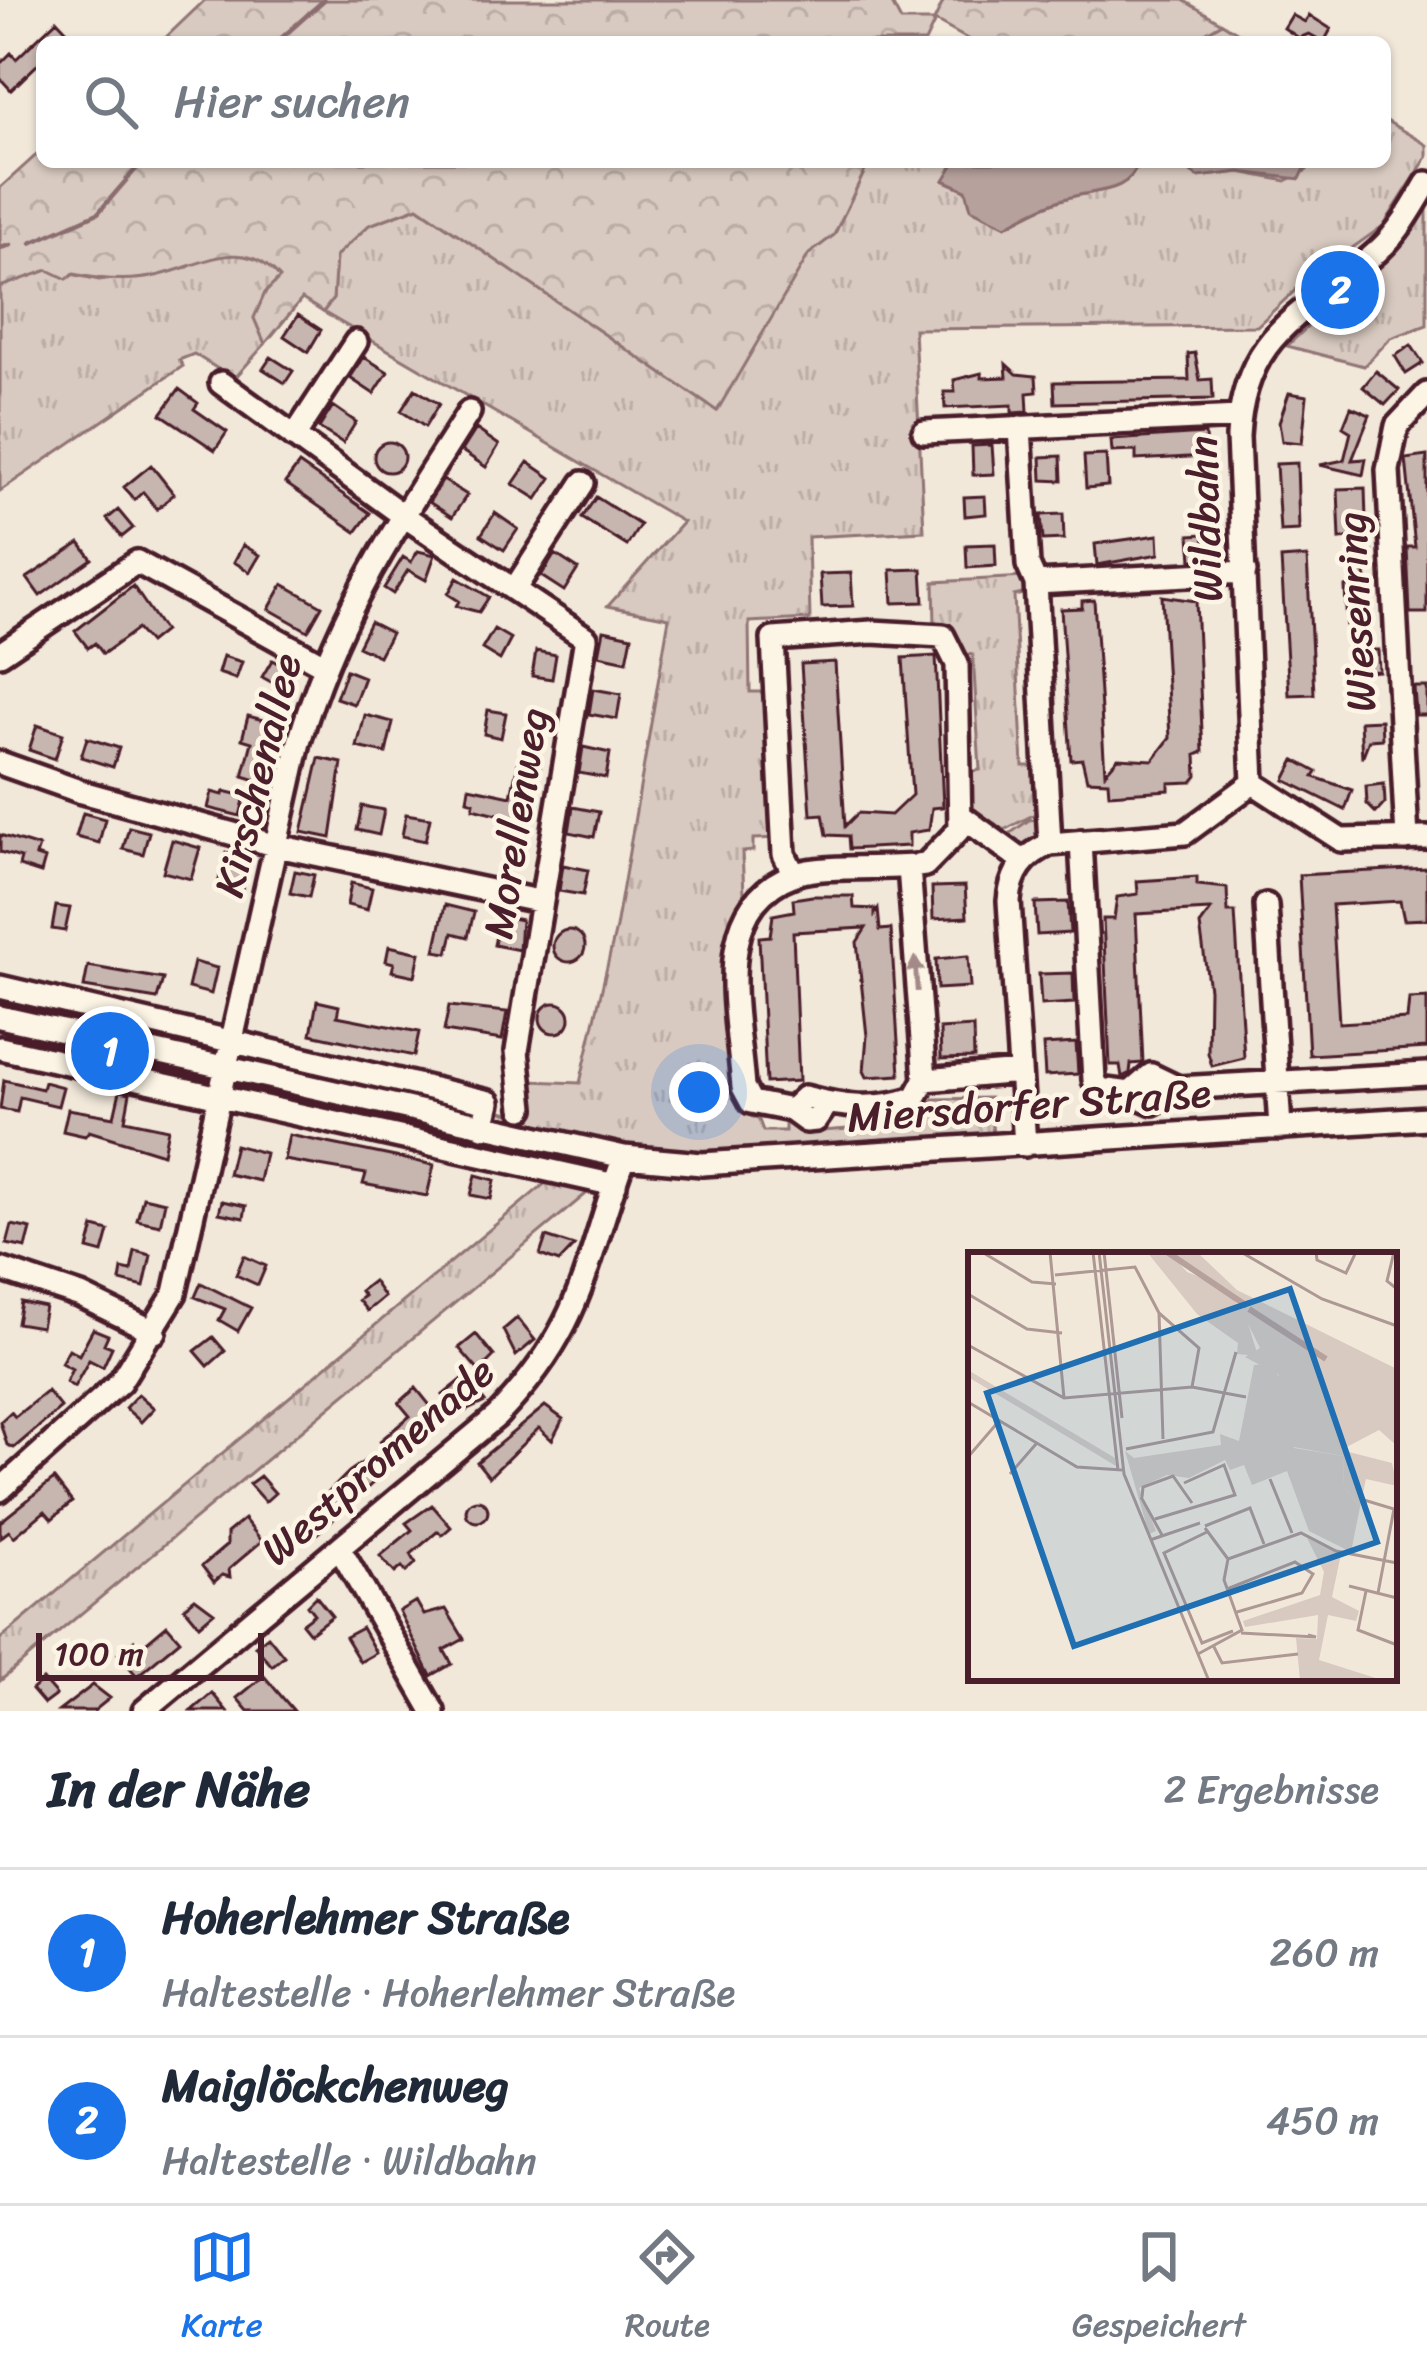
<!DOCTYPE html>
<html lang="de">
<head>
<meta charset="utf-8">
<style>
  :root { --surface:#fff; --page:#f6f6f7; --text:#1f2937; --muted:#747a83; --line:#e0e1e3; --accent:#1a73e8 }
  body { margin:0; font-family:Sriracha,sans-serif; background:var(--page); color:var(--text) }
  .scale { position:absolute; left:36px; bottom:30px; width:228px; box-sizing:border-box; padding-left:12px; border:6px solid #4a1f2b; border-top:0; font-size:33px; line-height:42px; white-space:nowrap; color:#4a1f2b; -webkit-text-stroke:9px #fcf5e5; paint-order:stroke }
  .you { position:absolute; left:699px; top:1092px; width:42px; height:42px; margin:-30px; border:9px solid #fff; border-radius:50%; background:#1a73e8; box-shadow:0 0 0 18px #1a73e833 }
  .badge { display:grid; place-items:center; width:78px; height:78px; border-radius:50%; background:var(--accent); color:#fff; font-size:39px; font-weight:700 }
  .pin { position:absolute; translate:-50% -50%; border:6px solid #fff; box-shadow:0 3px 12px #0006 }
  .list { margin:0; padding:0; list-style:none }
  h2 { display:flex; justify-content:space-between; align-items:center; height:156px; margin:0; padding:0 48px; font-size:51px }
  h2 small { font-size:39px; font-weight:400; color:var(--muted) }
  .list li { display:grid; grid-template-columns:78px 1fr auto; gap:36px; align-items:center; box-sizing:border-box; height:168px; padding:0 48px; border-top:3px solid var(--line) }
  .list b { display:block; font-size:45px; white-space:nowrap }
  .list p { margin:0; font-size:39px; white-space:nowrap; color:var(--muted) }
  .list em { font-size:39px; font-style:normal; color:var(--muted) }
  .icon { flex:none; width:66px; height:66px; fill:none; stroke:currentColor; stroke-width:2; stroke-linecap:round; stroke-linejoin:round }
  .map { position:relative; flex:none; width:1427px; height:1711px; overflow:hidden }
  .search { position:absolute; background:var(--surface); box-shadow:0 3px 9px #0004; left:36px; right:36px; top:36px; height:132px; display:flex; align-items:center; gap:30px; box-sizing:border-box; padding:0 42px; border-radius:18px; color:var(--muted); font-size:45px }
  .sheet { height:492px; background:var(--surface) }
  nav { display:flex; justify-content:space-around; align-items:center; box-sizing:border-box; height:168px; border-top:3px solid var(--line); background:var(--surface); font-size:33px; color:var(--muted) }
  nav a { display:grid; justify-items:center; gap:6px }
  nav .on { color:var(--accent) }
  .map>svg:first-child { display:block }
  .grass { fill:url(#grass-tufts); stroke:#917476; stroke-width:3 }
  .forest { fill:url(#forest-crowns); stroke:#917476; stroke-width:3 }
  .water { fill:#b6a19c; stroke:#8b6d6f; stroke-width:3 }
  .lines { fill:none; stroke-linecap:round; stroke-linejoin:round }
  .stream { stroke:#8b6d6f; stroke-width:4.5 }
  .building { fill:#c7b6af; stroke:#4a1f2b; stroke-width:3 }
  .minor-casing { stroke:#4a1f2b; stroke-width:30 }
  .minor { stroke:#fcf5e5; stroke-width:21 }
  .oneway { fill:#a38a88 }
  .labels { text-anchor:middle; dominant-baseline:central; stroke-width:9; stroke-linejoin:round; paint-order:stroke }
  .street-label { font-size:42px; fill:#4a1f2b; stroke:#fcf5e5 }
  .inset-river { fill:none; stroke:#b6a19c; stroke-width:6 }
  .inset-road { fill:none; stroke:#ae9894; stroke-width:3 }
  .view { fill:#1f6fb2; fill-opacity:0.15; stroke:#1f6fb2; stroke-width:6 }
  .inset-edge { fill:none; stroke:#4a1f2b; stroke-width:6 }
</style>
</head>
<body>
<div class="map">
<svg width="1427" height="1711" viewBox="0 0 1427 1711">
  <defs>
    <pattern id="grass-tufts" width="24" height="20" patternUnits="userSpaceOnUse" patternTransform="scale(3)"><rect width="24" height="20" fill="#d8cac0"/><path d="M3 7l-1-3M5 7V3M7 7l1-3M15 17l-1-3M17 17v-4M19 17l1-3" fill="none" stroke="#bbada5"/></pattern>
    <pattern id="forest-crowns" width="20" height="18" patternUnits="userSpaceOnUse" patternTransform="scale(3)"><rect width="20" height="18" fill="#d8cac0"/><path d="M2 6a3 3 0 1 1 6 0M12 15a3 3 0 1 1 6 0" fill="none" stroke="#bbada5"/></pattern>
  </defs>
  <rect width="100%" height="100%" fill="#f1e8da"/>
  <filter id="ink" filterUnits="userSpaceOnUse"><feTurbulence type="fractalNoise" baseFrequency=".00833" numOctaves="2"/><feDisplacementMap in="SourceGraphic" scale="24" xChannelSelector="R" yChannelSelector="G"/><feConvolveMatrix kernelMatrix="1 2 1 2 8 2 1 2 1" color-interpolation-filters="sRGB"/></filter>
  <g filter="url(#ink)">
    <path class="grass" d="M1222,23l31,19h-63z
      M1385,120l42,25v12l-44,69 -81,58 -45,42 -343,3 10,202 -116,6 2,82 -61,3 1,70h23l8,146 -28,1v12l-11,1 2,41 -19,49 8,141 7,28 19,9 4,11h22v-11l24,12 104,-8 21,-25 56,-1 3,38 -292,20 -87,-9 -614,-137v-15l532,123 -2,-37 50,2 36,-155 53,-310 -61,-12 75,-84 -360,-210 10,-13 3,-43 33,-31 49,-18 298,203 93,-157 25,-18 35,-73h86l-10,19 21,9 40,36c20,-11 40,-22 61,-28 28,-9 61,-3 72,-36h54l-2,10 7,5 42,-5 46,9 21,-11 1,-8h77z
      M1427,203v122l-36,13 -27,28 -77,-20 116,-107z
      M245,252l20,8 15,18 -15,15 -11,25 11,26 -31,35 -40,-25 -15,6 4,6 -183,125v-204l48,-18 51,11 89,-13 12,-9z
      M1025,577l2,16 -13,3 9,170h13l3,46 -39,20 -31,-28 -1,-32 12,-2 -7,-115 -11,-2 -15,-24 -12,-4 -1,-43z
      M1044,818l-4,22 -19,6 -16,-9 24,-17z
      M0,1025l68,15 -3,17 -65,-14z
      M72,1045l140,29 2,12 -127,-29 -18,1z
      M242,1082l363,80 1,11 -371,-82z
      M549,1180l43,9 -592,492v-42z"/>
    <path class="forest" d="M205,0h685l11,21h33l10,-21h239l39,23 -32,19h-217l-38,-21 -10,21h-764z
      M42,150v12h827l-35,73 -25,19 -92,157 -299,-204 -49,18 -33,31 -3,43 -10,13 -21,-13 -37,45 -11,-26 11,-25 15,-15c-37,-43 -75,-14 -120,-3 -27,7 -58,5 -86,-1l-7,5 -19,-9 -48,17v-99z"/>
    <path class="water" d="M955,162h184c-11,33 -44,27 -72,36 -21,6 -41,17 -61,28l-35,-17 -5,-19 -22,-10z
      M1193,162h115l-8,17 -60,-7 -42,5 -7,-5z"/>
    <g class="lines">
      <path class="stream" d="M277,42l47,-42
        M31,243l67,-30 44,-51
        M0,248l11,-3"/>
    </g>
    <path class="building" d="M1292,15l13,7 4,-7 22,14 -7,13 -15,-8 -10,4 -15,-10z
      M57,20l14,15 -8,7h-21v18l-31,30 -11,-12v-14l11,-11 5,6z
      M298,315l23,15 -13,22 -24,-16z
      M1411,345l12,18 -17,11 -11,-18z
      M1195,353l5,27 12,-1 1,20 -158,4 -1,-21 135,-2 -1,-26z
      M271,357l22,14 -8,12 -22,-14z
      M364,357l24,15 -14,22 -24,-16z
      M1006,364l11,10 19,2 1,16 -10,1 1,19 -16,1v-8l-67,3 -1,-16h11l-1,-12 28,-7v5l25,-1z
      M1376,371l23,19 -14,15 -22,-18z
      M179,389l19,14 -4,6 33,23 -12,18 -54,-36z
      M415,389l24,15 -14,23 -24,-16z
      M1289,393l18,3 -5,47 -20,-2 -3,-19z
      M333,406l23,16 -13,21 -24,-15z
      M1351,407l19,8 -18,45 14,-1 -3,16 -43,-10 24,-5 7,-28 -8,-5z
      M476,429l23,16 -13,22 -24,-16z
      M1205,434l1,22 -70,4v-9l-24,1 -1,-12z
      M374 457a15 15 0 1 1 30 0a15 15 0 1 1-30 0Z
      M992,445l2,29 -21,1 -1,-29z
      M1106,455l2,31 -22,2 -2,-32z
      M1061,456l1,25 -20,-1 -1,-23z
      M1427,456v157h-17l-3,-66h8l-9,-88z
      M528,462l23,16 -14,21 -24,-15z
      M1297,463l2,67 -19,1 -4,-67z
      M299,464l71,49 -14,19 -71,-49z
      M151,465l23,29 -17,15 -14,-17 -9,8 -10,-13z
      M443,480l24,15 -15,22 -23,-15z
      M1365,488l2,64h5l1,17 -9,1 6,24 -1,56h9l1,21 -30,2 -4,-86 7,-1 -3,-48 -9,1 -2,-50z
      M985,496l1,18 -21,2 -1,-19z
      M596,497l44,28 -13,21 -45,-28z
      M118,510l15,18 -11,9 -15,-18z
      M495,513l23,16 -14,21 -23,-15z
      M1063,514l1,25 -21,1 -2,-25z
      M1204,534l1,8 11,-1v17l-24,2 -2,-25z
      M1158,535l1,19 -62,11 -2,-21z
      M80,543l12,16 -52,37 -13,-18z
      M995,544l1,22 -29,2 -1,-23z
      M243,545l17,10 -10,17 -16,-10z
      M418,551l17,4 -9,25 -18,-10 -15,24 -9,-6 19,-31 8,5z
      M555,554l23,15 -14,22 -23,-15z
      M1307,557l7,137 -25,1 -8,-136z
      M922,569l2,33 -31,1 -2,-33z
      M851,573l2,33 -31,1 -2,-33z
      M457,578l32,19 -10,15 -23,-6 3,-5 -11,-7z
      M283,584l39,22 -14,25 -39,-22z
      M133,586l31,45 -15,12 -12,-14 -34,25 -8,-11 -7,5 -13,-17z
      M1162,596l34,5 7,151 -7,3 1,21 -5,6 -23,1v7l-60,4 -1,-13 -21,-1 -5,-21 -11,1 -10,-151 21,-1v-7l12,-1 11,173 13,-15 35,2 17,-22z
      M370,622l21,11 -12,23 -21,-10z
      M494,629l17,10 -11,21 -18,-11z
      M604,630l28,6 -5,25 -28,-6z
      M536,651l20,4 -4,24 -20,-3z
      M223,656l19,6 -6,17 -18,-6z
      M936,656l7,151 -11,1 -3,22 -20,3v13l-60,3 -1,-13 -21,-1 -4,-21 -12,1 -10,-151 34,-2 10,164 13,-13 33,2 21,-20 -9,-137z
      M272,660l20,11 -10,17 -20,-11z
      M346,670l18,7 -10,27 -18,-6z
      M1414,687h13v28h-11z
      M593,689l28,5 -4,25 -28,-5z
      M488,710l18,3 -5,25 -17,-4z
      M365,715l28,7 -7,31 -29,-6z
      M248,716l23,6 -10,38 7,2 -5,20 -20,-6 9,-34 -10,-3z
      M1381,720l1,19 -13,1 -7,18 -2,-37z
      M37,725l26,9 -8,25 -26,-9z
      M87,738l32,10 -6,19 -32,-10z
      M583,747l27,6 -4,25 -27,-5z
      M319,758l23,5 -11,75 -29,-6z
      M519,758l22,5 -5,25 -11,-2 -7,33 -45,-11 1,-6 -7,-2 2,-13 42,9z
      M1295,760l22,12 -3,5 38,13 -7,20 -60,-30z
      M1384,784l1,19 -9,10 -9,-9 -1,-18z
      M224,791l21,5 -5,20 -32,-8 4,-16 11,3z
      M362,806l22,4 -5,25 -22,-5z
      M573,807l26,5 -5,25 -25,-5z
      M83,813l22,6 -6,24 -23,-6z
      M406,814l24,4 -5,23 -23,-5z
      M129,827l20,5 -6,22 -20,-5z
      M0,835l39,12 -3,9 9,3 -4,14 -22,-7 2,-8 -21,-6z
      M172,840l28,8 -9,31 -28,-7z
      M226,853l24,7 -7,27 -24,-7z
      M563,865l25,5 -5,25 -24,-4z
      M1427,868v51l-23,1 -4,-19 -68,4 7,118 68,-4 2,-20 18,-1v50l-118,7 -10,-180z
      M295,871l19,4 -5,22 -19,-4z
      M1197,877v8l30,3 1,24h7l9,146 -32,8 -4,-13 1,-64 -9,-64 11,-15 -75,4 7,149 -12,1 -1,9 -8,4 -2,-12h-10l-7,-146h11l3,-22 21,-3 -1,-13z
      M351,883l21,5 -5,22 -20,-5z
      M965,886l2,31 -34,2 -1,-32z
      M812,896h41l1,12 21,1v5l3,-5 2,21 11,-1 9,146 -33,2 -3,-6 3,-35 -10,-94 9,-14 -73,4 6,149 -33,2 -7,-146 11,-1 3,-21 21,-4 -1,-12z
      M1068,902l2,31 -33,2 -2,-32z
      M445,905l29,7 -6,25 -15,-4 -5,20 -13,-2z
      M56,906l14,2 -5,23 -13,-2z
      M500,916l21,4 -2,30 -25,-5z
      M553 946a16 16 0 1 1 32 0a16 16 0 1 1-32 0Z
      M389,946l31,7 -5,23 -23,-5 2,-8 -8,-2z
      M968,956l2,31 -33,2 -1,-30z
      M194,962l23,6 -6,26 -23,-6z
      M88,966l75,13 -6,20 -73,-12z
      M1073,973l1,30 -33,2 -2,-31z
      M317,1001l22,5 -2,10 82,16 -5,24 -103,-22z
      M540 1018a15 15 0 1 1 30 0a15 15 0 1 1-30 0Z
      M449,1006l58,6 -5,28 -58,-9z
      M973,1027l1,31 -33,1 -1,-30z
      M1076,1043l2,31 -33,2 -2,-31z
      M4,1080l38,9 2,-7 19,5 -5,19 -38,-9 -3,15 -17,-3z
      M120,1091l10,2 -5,27 43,9 -5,25 -74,-23 -4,5 -22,-5 5,-22 46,8z
      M289,1135l145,30 -7,31 -64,-12 3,-10 -82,-14z
      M235,1145l30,8 -6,28 -31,-7z
      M476,1175l19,5 -4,19 -20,-4z
      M143,1197l22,5 -5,23 -23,-5z
      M222,1201l24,5 -2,12 -25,-5z
      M12,1225l19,4 -5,19 -19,-4z
      M94,1227l15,4 -6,22 -15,-4z
      M546,1237l28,9 -15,16 -19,-7z
      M135,1251l16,4 -7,32 -24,-6 2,-12 9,2z
      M244,1256l22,10 -8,19 -22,-10z
      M373,1281l11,16 -17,14 -9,-11 6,-4 -4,-5z
      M201,1283l50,25 -13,23 -19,-11 6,-11 -30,-12z
      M21,1302l24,5 -4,20 -24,-4z
      M517,1318l18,22 -19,16 -13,-26z
      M93,1329l15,6 -4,9 8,3 -9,20 -14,-7 -15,27 -8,-5 6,-13 -11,-6 8,-14 10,6z
      M476,1334l18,22 -15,15 -20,-23z
      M213,1337l12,14 -17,15 -13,-15z
      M465,1377l20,25 -26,12 -16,-19z
      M416,1388l21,26 -34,29 6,7 -98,89 -13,-16 51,-51 36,-25 -5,-6 30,-25 -11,-13z
      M47,1391l14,17 -47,40 -7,-3 -7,-23 11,-10 4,5z
      M138,1394l16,14 -13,14 -16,-14z
      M545,1406l18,13 -11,21 -13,-12 -50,49 -12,-15z
      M260,1476l15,17 -10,9 -16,-18z
      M54,1479l18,23 -20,17 -7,-8 -31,26 -5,-6 -9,7v-16z
      M466 1511a11 11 0 1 1 22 0a11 11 0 1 1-22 0Z
      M432,1505l19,22 -9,8 -4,-4 -27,23 5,9 -10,9 -4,-5 -7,6 -15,-17 32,-26 -6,-7z
      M244,1519l18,22 -33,28 1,8 -8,-2 -8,7 -12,-16 25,-21v-12z
      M316,1596l16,20 -22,17 -8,-10 12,-9 -7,-9z
      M195,1598l19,14 -15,13 -15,-18z
      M416,1601l8,14 22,-6 18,30 -20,11 8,14 -21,12 -32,-65z
      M167,1625l13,15 -43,36 -19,-22 16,-14 6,8z
      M362,1628l14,25 -16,9 -15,-25z
      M268,1636l16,20 -12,10 -17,-20z
      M264,1676l30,35h-46l-11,-13z
      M43,1680l13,15 -12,9 -12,-14z
      M93,1685l17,13 -16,13h-35z
      M212,1693l15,18h-36z"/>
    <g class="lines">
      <defs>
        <path id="minor" d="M221,383l180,131 185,124 -69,413 6,57
          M1020,427l8,138 8,18
          M924,432l315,-15
          M294,437l62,-95
          M514,590l69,-107
          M0,654l137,-92 185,102
          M0,763l82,29 195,54 261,55
          M1253,783l-15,-346c6,-109 70,-123 140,-186 21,-19 35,-44 49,-68
          M1253,783l88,57 86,-2
          M964,818l59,43
          M1407,839l-19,-369 9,-44 30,-32
          M1081,841l13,239 6,9 30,4 21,-18 27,13 249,-14
          M1050,844l-14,-261 209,-11
          M794,874l-10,-20 -11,-215 99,-7 71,4 14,28 3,165 -35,36c-34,5 -101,-1 -130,9 -87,32 -57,138 -52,213l8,15 40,8 15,11 10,-1 9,-13
          M1266,905l14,223
          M0,987l489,115 -6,25
          M0,1017l624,140 78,7 725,-46
          M0,1048l615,137
          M925,1080l95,-8
          M1130,1093l23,10 25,-15
          M791,1110l14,-13c36,10 72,14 110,1l10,-18 -16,-213
          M1025,1145l-16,-244c2,-28 15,-46 41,-57l135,-11 68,-50
          M0,1269l81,27 74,36
          M0,1490l120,-108 55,-89 124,-551c39,-132 98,-216 170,-330
          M340,1549l93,162
          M144,1711l353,-295c88,-92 86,-148 127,-259"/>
      </defs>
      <use href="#minor" class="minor-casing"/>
      <use href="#minor" class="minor"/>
    </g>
    <defs><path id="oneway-solid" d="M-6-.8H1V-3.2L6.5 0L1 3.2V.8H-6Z" transform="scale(3)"/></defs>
    <use class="oneway" href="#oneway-solid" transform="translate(916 974) rotate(-94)"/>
  </g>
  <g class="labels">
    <g class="street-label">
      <text transform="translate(1205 519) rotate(-92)">Wildbahn</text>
      <text transform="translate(1356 612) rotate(-93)">Wiesenring</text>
      <text transform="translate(258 775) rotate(-76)">Kirschenallee</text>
      <text transform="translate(516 823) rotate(-81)">Morellenweg</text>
      <text transform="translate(1029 1105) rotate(-4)">Miersdorfer Straße</text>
      <text transform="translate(378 1461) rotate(-41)">Westpromenade</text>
    </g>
  </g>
  <g transform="translate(968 1252)">
    <rect width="429" height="429" fill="#f1e8da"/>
    <path d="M179,0l25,3 15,17 36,14 22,28 13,42 -21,-2 1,-11 -41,-29zM297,112l14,12 15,72 49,8 1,31 16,20 -9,45 -42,-21 -22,-60 -35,14 -8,-20 -14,5 -5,-10 -36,18 -22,-3 -28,13 17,43 -7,3 -24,-83 9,7 87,-13 -1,-11 19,7 15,-76zM0,118l147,88 1,8 -148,-89zM339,286l34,16 -9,43 27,14 -3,10 -28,-6 -9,45 66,21 -85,-1 -4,-42 21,1 1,-24 -73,12 -2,-6 77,-26 4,-23z" fill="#d8cac0"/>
    <path d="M199,0h30l40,38 160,79v77l-18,-16 -38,20 51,13 5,23 -31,-7 -6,28 -16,-20 -1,-31 -82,-15 18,-66 -34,-18 15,-9 -25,-50z" fill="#d8cac0"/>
    <path class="inset-river" d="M199,0l80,54M281,57l77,50"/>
    <path class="inset-road" d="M14,0l50,30 24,2M82,0l14,146M125,0l25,218M131,0l25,222 85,207M136,0l18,166M273,0l81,47 75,27M348,0l1,8 29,13 10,-21M426,0l-7,29 10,8M87,23l80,-8 24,46 40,35 -7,39M0,42l59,35 35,4M191,61l4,126M0,93l96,53 128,-11 54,10M0,150l109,65 45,3M158,197l87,-17 23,-80M0,205l31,-36M42,222l26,-30M302,227l22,54M173,245l21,38M174,245l1,-10 30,-11 19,27M396,248l30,9 -16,84M187,267l80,-24 -11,-30 -40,18M237,274l45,-18 14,36M237,276l23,31M239,280l-43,21 38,90 31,-12M182,288l50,-17M260,307l73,-26 35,18 61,12M381,334l48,12M259,337l68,-27 18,12 -11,19 -65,19M398,339l-8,39 39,15M273,381l75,4 -8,-2M246,395l8,16 76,-9M230,402l44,-24 -18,-50 4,-21"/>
    <path class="view" d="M322,37l87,253 -303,104 -87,-253z"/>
    <rect width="429" height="429" class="inset-edge"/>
  </g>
</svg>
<div class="scale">100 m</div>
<div class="you"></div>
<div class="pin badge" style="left:110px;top:1051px">1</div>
<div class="pin badge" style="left:1340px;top:290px">2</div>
<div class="search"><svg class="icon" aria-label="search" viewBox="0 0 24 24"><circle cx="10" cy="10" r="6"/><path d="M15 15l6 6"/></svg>Hier suchen</div>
</div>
<section class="sheet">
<h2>In der Nähe<small>2 Ergebnisse</small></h2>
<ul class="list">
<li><span class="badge">1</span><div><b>Hoherlehmer Straße</b><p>Haltestelle · Hoherlehmer Straße</p></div><em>260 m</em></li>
<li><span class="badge">2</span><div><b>Maiglöckchenweg</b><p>Haltestelle · Wildbahn</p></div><em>450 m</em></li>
</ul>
</section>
<nav>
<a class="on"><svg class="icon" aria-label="map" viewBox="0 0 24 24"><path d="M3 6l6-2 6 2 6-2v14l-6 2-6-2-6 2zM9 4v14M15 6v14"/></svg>Karte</a>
<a><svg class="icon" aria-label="directions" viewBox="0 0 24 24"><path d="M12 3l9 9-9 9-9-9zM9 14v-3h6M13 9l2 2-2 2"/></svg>Route</a>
<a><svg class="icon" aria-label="saved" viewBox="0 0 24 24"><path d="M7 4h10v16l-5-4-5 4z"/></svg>Gespeichert</a>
</nav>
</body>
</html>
